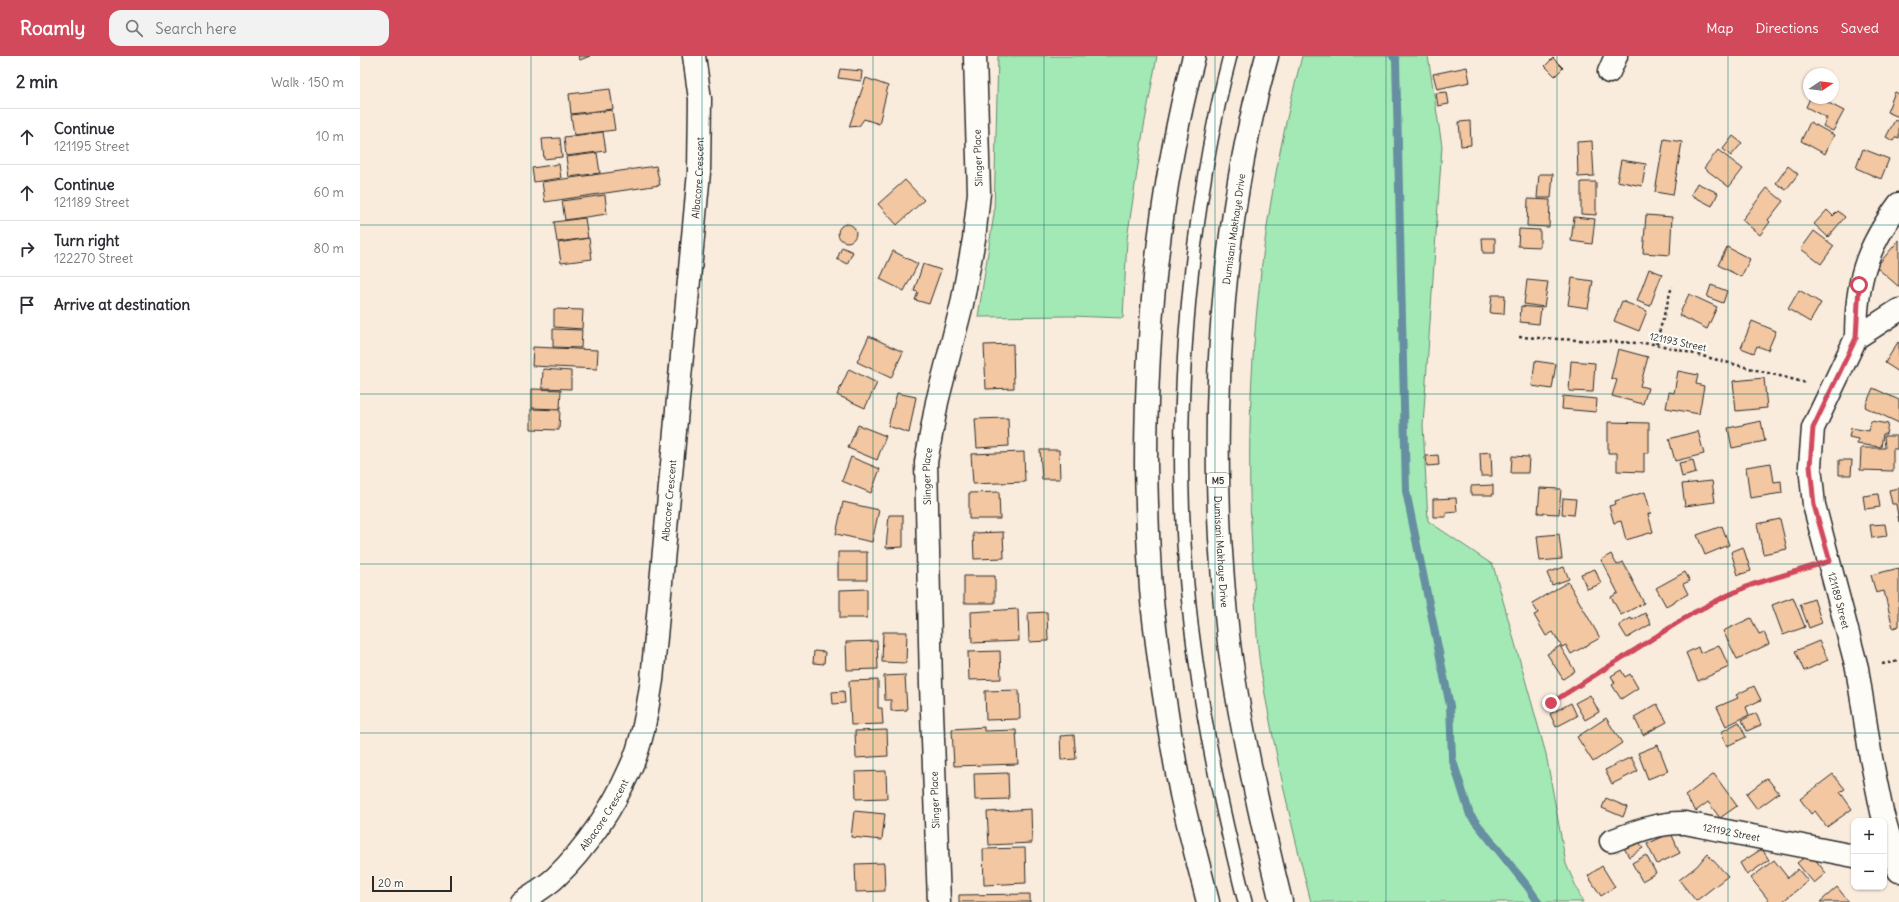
<!DOCTYPE html>
<html lang="en">
<head>
<meta charset="utf-8">
<style>
  :root { --surface:#fff; --page:#f2f2f3; --text:#2b2b33; --muted:#7c7c81; --line:#e1e1e2; --accent:#d1495b }
  body { margin:0; font-family:Delius,sans-serif; background:var(--page); color:var(--text) }
  .controls { position:absolute; right:12px; bottom:12px; display:grid; overflow:hidden; border-radius:8px; box-shadow:0 1px 3px #0004 }
  .controls button { width:36px; height:36px; display:grid; place-items:center; padding:0; border:0; border-bottom:1px solid var(--line); background:var(--surface); color:var(--text); font:20px sans-serif }
  .compass { position:absolute; left:1443px; top:12px; width:36px; height:36px; border-radius:50%; background:var(--surface); box-shadow:0 1px 3px #0004; rotate:77deg }
  .scale { position:absolute; left:12px; bottom:10px; width:80px; box-sizing:border-box; padding-left:4px; border:2px solid #2b2b2b; border-top:0; font-size:11px; line-height:14px; white-space:nowrap; color:#2b2b2b; -webkit-text-stroke:3px #fdfcf7; paint-order:stroke }
  .stop { position:absolute; width:12px; height:12px; margin:-9px; border:3px solid #d1495b; border-radius:50%; background:#fff }
  .stop.end { background:#d1495b; border-color:#fff; box-shadow:0 1px 4px #0008 }
  .list { margin:0; padding:0; list-style:none }
  h2 { display:flex; justify-content:space-between; align-items:center; height:52px; margin:0; padding:0 16px; font-size:17px }
  h2 small { font-size:13px; font-weight:400; color:var(--muted) }
  .list li { display:grid; grid-template-columns:26px 1fr auto; gap:12px; align-items:center; box-sizing:border-box; height:56px; padding:0 16px; border-top:1px solid var(--line) }
  .list b { display:block; font-size:15px; white-space:nowrap }
  .list p { margin:0; font-size:13px; white-space:nowrap; color:var(--muted) }
  .list em { font-size:13px; font-style:normal; color:var(--muted) }
  .icon { flex:none; width:22px; height:22px; fill:none; stroke:currentColor; stroke-width:2; stroke-linecap:round; stroke-linejoin:round }
  .map { position:relative; flex:none; width:1539px; height:846px; overflow:hidden }
  header { display:flex; align-items:center; gap:24px; box-sizing:border-box; height:56px; padding:0 20px; background:var(--accent); color:#fff }
  header strong { font-size:19px }
  nav { display:flex; gap:22px; margin-inline-start:auto; font-size:14px }
  .search { width:280px; height:36px; background:var(--page); display:flex; align-items:center; gap:10px; box-sizing:border-box; padding:0 14px; border-radius:12px; color:var(--muted); font-size:15px }
  main { display:flex }
  aside { flex:1; background:var(--surface) }
  .map>svg:first-child { display:block }
  .green { fill:#a3e9b5; stroke:#678a70 }
  .lines { fill:none; stroke-linecap:round; stroke-linejoin:round }
  .stream { stroke:#668fa1; stroke-width:8 }
  .building { fill:#f2c7a1; stroke:#2b2b2b }
  .lane-casing { stroke:#2b2b2b; stroke-width:16 }
  .street-casing { stroke:#2b2b2b; stroke-width:25 }
  .primary-casing { stroke:#2b2b2b; stroke-width:25 }
  .path { stroke:#2b2b2b; stroke-width:2.5; stroke-dasharray:3 3; stroke-linecap:butt }
  .lane { stroke:#fdfcf7; stroke-width:13 }
  .street { stroke:#fdfcf7; stroke-width:22 }
  .primary { stroke:#fdfcf7; stroke-width:22 }
  .route { stroke:#d1495b; stroke-width:5 }
  .grid { fill:none; stroke:#0f766e; stroke-width:1; stroke-opacity:0.55 }
  .labels { text-anchor:middle; dominant-baseline:central; stroke-width:4; stroke-linejoin:round; paint-order:stroke }
  .shield { fill:#fdfcf7; stroke:#6a6a68; stroke-width:1 }
  .shield-label { font-size:9px; font-weight:bold; fill:#2b2b2b }
  .street-label { font-size:10px; fill:#2b2b2b; stroke:#fdfcf7 }
</style>
</head>
<body>
<header>
<strong>Roamly</strong>
<div class="search"><svg class="icon" aria-label="search" viewBox="0 0 24 24"><circle cx="10" cy="10" r="6"/><path d="M15 15l6 6"/></svg>Search here</div>
<nav><a>Map</a><a>Directions</a><a>Saved</a></nav>
</header>
<main>
<aside>
<h2>2 min<small>Walk · 150 m</small></h2>
<ul class="list">
<li><svg class="icon" aria-label="ahead" viewBox="0 0 24 24"><path d="M12 20V5M6 11l6-6 6 6"/></svg><div><b>Continue</b><p>121195 Street</p></div><em>10 m</em></li>
<li><svg class="icon" aria-label="ahead" viewBox="0 0 24 24"><path d="M12 20V5M6 11l6-6 6 6"/></svg><div><b>Continue</b><p>121189 Street</p></div><em>60 m</em></li>
<li><svg class="icon" aria-label="right" viewBox="0 0 24 24"><path d="M7 20v-9h11M14 6l5 5-5 5"/></svg><div><b>Turn right</b><p>122270 Street</p></div><em>80 m</em></li>
<li><svg class="icon" aria-label="arrive" viewBox="0 0 24 24"><path d="M6 21V4h12l-3 4 3 4H6"/></svg><div><b>Arrive at destination</b></div></li>
</ul>
</aside>
<div class="map">
<svg width="1539" height="846" viewBox="0 0 1539 846">
  <rect width="100%" height="100%" fill="#faecdd"/>
  <filter id="ink" filterUnits="userSpaceOnUse"><feTurbulence type="fractalNoise" baseFrequency=".025" numOctaves="2"/><feDisplacementMap in="SourceGraphic" scale="8" xChannelSelector="R" yChannelSelector="G"/><feConvolveMatrix kernelMatrix="1 2 1 2 8 2 1 2 1" color-interpolation-filters="sRGB"/></filter>
  <g filter="url(#ink)">
    <path class="green" d="M638,0h159l-14,76 -16,107 -4,79 -53,-2 -92,1 16,-103z
      M942,0h126l14,90 -19,279 5,96 65,44 53,189 20,110 17,38h-272c-20,-77 -37,-153 -50,-231 -5,-30 -5,-61 -7,-90 -13,-177 3,-354 48,-525z"/>
    <g class="lines">
      <path class="stream" d="M1033,0l3,4 10,431 44,215 2,52 18,57 58,72 10,15"/>
    </g>
    <path class="building" d="M218,0h12l-10,4z
      M1193,2l10,10 -8,8 -10,-10z
      M1107,11l3,15 -33,7 -4,-15z
      M480,13l22,2 -1,10 -23,-3z
      M506,22l22,8 -9,38 -15,-5 -5,7 -10,1z
      M250,33l3,20 -42,5 -2,-20z
      M1087,36l2,12 -11,2 -2,-13z
      M1535,36l4,2v23l-12,-5z
      M1450,42h9l25,13 -11,20 -10,-5 4,-8 -21,-11z
      M252,54l3,20 -41,5 -3,-20z
      M1535,64l4,2v16l-3,-1 -3,4 -7,-4z
      M1110,65l1,24 -10,1 -2,-24z
      M1450,66l24,13 -9,19 -24,-13z
      M243,76l3,19 -40,5 -2,-19z
      M1373,80l9,7 -11,13 -8,-7z
      M200,82l2,19 -18,2 -2,-20z
      M1304,83l18,3 -9,53 -18,-3z
      M1232,85l2,35 -16,1 -1,-35z
      M1503,93l26,10 -8,20 -25,-11z
      M1358,94l25,19 -14,18 -25,-19z
      M237,97l3,20 -31,4 -3,-20z
      M1261,104l25,4 -4,22 -25,-5z
      M199,108l2,14 -27,4 -2,-14z
      M296,110l4,19 -115,17 -3,-20z
      M1428,110l10,8 -12,16 -10,-7z
      M1179,118h14l-2,24h-14z
      M545,124l19,20 -27,25 -19,-21z
      M1221,126h15v33l-15,-1z
      M1337,127l21,10 -6,13 -21,-11z
      M1407,132l16,13 -15,19 2,2 -10,13 -18,-15z
      M245,139l2,19 -42,6 -3,-19z
      M1168,143l22,1 -1,27 -22,-1z
      M1467,154l6,6 5,-5 7,6 -17,20 -14,-13z
      M1286,159l26,2 -2,38 -27,-2z
      M1214,161l21,2 -3,25 -21,-3z
      M225,162l3,20 -31,4 -3,-20z
      M478 177a9 9 0 1 1 18 0a9 9 0 1 1-18 0Z
      M1159,173l21,1v17l-22,-1z
      M1454,175l20,15 -13,18 -20,-15z
      M229,182l3,21 -31,4 -3,-20z
      M1122,182h13v15h-12z
      M1539,184v46h-1l-22,-19z
      M482,191l11,5 -6,12 -10,-5z
      M1367,191l23,12 -9,18 -23,-12z
      M533,195l25,13 -14,27 -24,-12z
      M563,208l18,6 -12,34 -14,-4 3,-8 -4,-1z
      M1289,213l13,5 -12,32 -13,-5z
      M1212,222l21,3 -5,27 -20,-3z
      M1167,224l21,2 -4,25 -20,-3z
      M1351,229l16,6 -4,12 -16,-6z
      M1439,234l22,13 -11,19 -22,-13z
      M1329,238l28,13 -10,22 -28,-14z
      M1132,239h13l-1,19 -14,-1z
      M1262,245l25,10 -8,20 -25,-10z
      M1161,250l20,2 -2,16 -19,-2z
      M194,253l29,1 -1,19 -28,-2z
      M1392,265l24,10 -8,19 -11,-4 -3,7 -13,-5z
      M193,273l29,1 -1,18 -28,-1z
      M509,280l34,16 -12,26 -34,-16z
      M1538,286l1,1v29l-14,-9z
      M653,288l1,44 -28,1 -2,-44z
      M173,291l65,3 -1,19 -65,-3z
      M1258,293l30,8 -8,29 8,2 -5,16 -31,-8 5,-16 -6,-2z
      M1175,305l21,3 -4,25 -20,-3z
      M1211,305l24,2 -2,29 -24,-1z
      M183,313l28,2v18l-29,-1z
      M489,313l28,14 -12,25 -28,-13z
      M1318,315l20,4 -2,9 8,2 -5,28 -33,-6 3,-16 5,1z
      M1404,322l3,30 -31,3 -3,-30z
      M1513,332l26,12v23l-34,-16z
      M172,333l29,1 -1,19 -28,-1z
      M537,337l19,4 -7,36 -21,-7z
      M1203,340l34,3 -1,13 -34,-3z
      M171,353l29,1 -1,20 -28,-1z
      M648,362l1,28 -32,2 -2,-29z
      M1401,365l4,20 -33,7 -4,-20z
      M1511,365l17,3 -2,10h-3l-2,13 -24,-3 1,-5 -9,-2 2,-9 18,3z
      M1248,366l41,1v30h-5v19l-27,-1v-18h-9z
      M498,369l28,11 -9,24 -29,-12z
      M1338,375l6,23 -29,7 -6,-22z
      M1524,380h13v13h-4v22l-33,-1 1,-22h24z
      M680,394h19l1,29h-18z
      M664,396l1,30 -52,2 -2,-30z
      M1131,396l1,24h-11l-1,-23z
      M1078,399l1,10 -12,1 -1,-10z
      M1152,400l17,1 -1,16h-17z
      M491,401l29,12 -9,24 -29,-12z
      M1333,404l3,13 -14,4 -3,-14z
      M1479,404h13l-1,15h-12z
      M1411,407l3,19 7,-1 1,12 -32,5 -4,-31z
      M1352,425l3,21 -30,4 -3,-22z
      M1133,429v10h-22v-9z
      M1180,432l21,1 -2,25 -21,-1z
      M1539,432v34l-3,-18h-4l-3,-14z
      M639,436l1,27h-31v-26z
      M1285,436l6,21 -3,1 5,18 -27,8 -5,-19 -7,2 -5,-17 7,-2 -1,-3z
      M1518,438l2,13 -15,2 -2,-13z
      M1096,442l1,14 -11,1v4h-13v-18z
      M1203,442l13,1 -2,16 -12,-1z
      M483,446l36,8 -7,32 -36,-8z
      M529,459h14v32l-17,1z
      M1420,463l7,30 -24,5 -6,-30z
      M1525,468l2,12 -15,2 -2,-13z
      M1362,470l7,19 -24,10 -8,-20z
      M643,476l1,26 -30,1 -1,-26z
      M1199,478l3,25 -22,2 -3,-25z
      M1383,491l8,24 -13,4 -7,-23z
      M478,496h29v28h-29z
      M1251,498l6,11 6,-3 21,41 -23,12 -10,-18 7,-4 -17,-33z
      M1204,511l5,12 -17,6 -5,-12z
      M1539,512v58l-6,2 -9,-37 -8,2 -5,-18z
      M1235,513l6,15 -14,5 -6,-15z
      M1325,516l5,9 -7,3 5,10 -22,12 -10,-18z
      M604,520h31v27h-31z
      M1208,526l32,56 -29,16 -5,-9 -4,2 -9,-15 -7,4 -12,-21 4,-2 -6,-10z
      M507,533v29h-27v-28z
      M1433,541l12,30 -22,8 -11,-30z
      M1454,543l8,24 -13,5 -9,-24z
      M658,553l1,32 -47,2 -1,-31z
      M687,556l1,29 -19,1 -1,-29z
      M1285,557l6,11 -24,14 -8,-13 12,-7 1,2z
      M1391,562l8,16 5,-2 5,12 -32,15 -14,-28z
      M523,576h24l-1,31 -24,-1z
      M517,585l1,28 -31,1 -1,-28z
      M1459,585l9,19 -24,11 -9,-20z
      M1359,589l10,22 -31,14 -12,-28 12,-6 2,6z
      M1200,590l15,25 -12,8 -16,-25z
      M454,595l11,1 -1,12 -11,-1z
      M640,595l1,28 -32,1 -1,-28z
      M1261,614l4,7 5,-3 8,14 -17,11 -9,-14 3,-2 -4,-7z
      M545,619l2,35 -16,1v-11h-6l-1,-24z
      M518,624v28h4l1,16 -32,1 -2,-44z
      M1394,630l7,14 -15,7 3,8 -23,11 -9,-19 21,-9 -2,-3z
      M659,634l1,29 -34,1 -1,-29z
      M484,635l1,12 -12,1 -1,-12z
      M1230,639l9,17 -14,8 -10,-17z
      M1211,647l6,13 -21,11 -6,-13z
      M1297,648l10,18 -24,13 -9,-18z
      M1396,657l5,12 -14,6 -5,-11z
      M1246,662l16,25 -29,19 -16,-25z
      M1379,666l7,15 -19,9 -6,-14z
      M624,671v4l32,-1 2,34 -64,2 -2,-37z
      M527,674l1,26 -32,2 -1,-27z
      M714,679l2,24 -15,1 -1,-24z
      M1298,689l10,26 -20,8 -10,-26z
      M1271,701l7,14 -26,13 -7,-14z
      M526,715l1,27 -31,1 -1,-27z
      M648,717l1,26 -34,1 -1,-26z
      M1354,718l23,32 -17,12 -12,-16 -12,9 -11,-15z
      M1473,718l12,15 -5,3 12,17 -25,18 -12,-16 -4,3 -11,-15z
      M1407,722l12,15 -22,16 -11,-15z
      M1246,742l21,9 -4,10 -21,-9z
      M671,753l1,34 -43,2 -2,-33z
      M494,755l31,3 -3,26 -31,-3z
      M1311,777l9,20 -23,11 -10,-20z
      M1276,781l7,11 -14,9 -7,-13z
      M665,792l1,35 -42,2 -1,-36z
      M1402,793l7,11 -22,15 -7,-12z
      M1450,797l16,20 -12,10 -17,-20z
      M1347,798l21,22 -32,25 -17,-21 18,-14z
      M1286,799l10,18 -14,8 -10,-18z
      M1414,804l14,18 10,-9 10,12 -26,21h-12l-19,-24z
      M524,807l1,28 -29,1 -1,-28z
      M1242,810l13,21 -14,9 -13,-20z
      M1477,831l12,15h-29z
      M670,838v8h-71v-7z"/>
    <g class="lines">
      <defs>
        <path id="lane" d="M870,0c-17,64 -28,129 -36,194 -16,137 -18,276 2,412 11,81 29,161 49,240"/>
        <g id="street">
          <path d="M1249,16l7,-16"/>
          <path id="s1" d="M1539,254l-43,28 -43,90 -3,38 4,39 43,163 14,90 11,54 17,59"/>
          <path d="M1496,282c0,-56 9,-88 43,-134"/>
          <path id="s2" d="M1251,785c24,-9 48,-19 74,-18l169,33"/>
          <path id="s3" d="M161,846c11,-8 25,-15 35,-25 30,-29 57,-69 74,-108 13,-27 17,-59 22,-89l47,-508 1,-73 -6,-43"/>
          <path id="s4" d="M579,846l-8,-217 -5,-223 11,-60 25,-98 12,-65 5,-46 -4,-137"/>
        </g>
        <g id="primary">
          <path d="M834,0c-35,133 -48,272 -48,409 1,49 2,97 7,146 7,61 16,122 28,183 8,36 18,72 27,108"/>
          <path id="s5" d="M907,0c-43,153 -55,324 -47,482 3,40 5,80 11,120 12,82 30,163 50,244"/>
        </g>
      </defs>
      <use href="#lane" class="lane-casing"/>
      <use href="#street" class="street-casing"/>
      <use href="#primary" class="primary-casing"/>
      <path class="path" d="M1159,281l137,7 151,39
        M1296,288l16,-58
        M1522,608l17,-3
        M1191,647l142,-90 58,-28 55,-17"/>
      <use href="#lane" class="lane"/>
      <use href="#street" class="street"/>
      <use href="#primary" class="primary"/>
    </g>
  </g>
  <g class="lines" filter="url(#ink)">
    <path class="route" d="M1191,647l142,-90 31,-16 27,-12 79,-24 -16,-56 -4,-39 3,-38 43,-90 3,-53"/>
  </g>
  <path class="grid" d="M171,0v846M342,0v846M513,0v846M684,0v846M855,0v846M1026,0v846M1197,0v846M1368,0v846M0,169h1539M0,338h1539M0,508h1539M0,677h1539"/>
  <g class="labels">
    <rect class="shield" x="847" y="417" width="22" height="14" rx="3"/>
    <g class="shield-label">
      <text x="858" y="424">M5</text>
    </g>
    <g class="street-label">
      <text transform="translate(618 102) rotate(-92)">Slinger Place</text>
      <text stroke="none"><textPath href="#s3" startOffset="771">Albacore Crescent</textPath></text>
      <text transform="translate(874 173) rotate(-82)">Dumisani Makhaye Drive</text>
      <text transform="translate(1318 286) rotate(12)">121193 Street</text>
      <text stroke="none"><textPath href="#s4" startOffset="426">Slinger Place</textPath></text>
      <text stroke="none"><textPath href="#s3" startOffset="447">Albacore Crescent</textPath></text>
      <text stroke="none"><textPath href="#s5" startOffset="500">Dumisani Makhaye Drive</textPath></text>
      <text stroke="none"><textPath href="#s1" startOffset="327">121189 Street</textPath></text>
      <text transform="translate(575 744) rotate(-92)">Slinger Place</text>
      <text stroke="none"><textPath href="#s3" startOffset="122">Albacore Crescent</textPath></text>
      <text stroke="none"><textPath href="#s2" startOffset="124">121192 Street</textPath></text>
    </g>
  </g>
</svg>
<div class="controls">
<button>+</button>
<button>−</button>
</div>
<svg class="compass" viewBox="-18 -18 36 36"><path d="M0-13l5 13h-10z" fill="#e53935"/><path d="M0 13l5-13h-10z" fill="#7c7c81"/></svg>
<div class="scale">20 m</div>
<div class="stop" style="left:1499px;top:229px"></div>
<div class="stop end" style="left:1191px;top:647px"></div>
</div>
</main>
</body>
</html>
